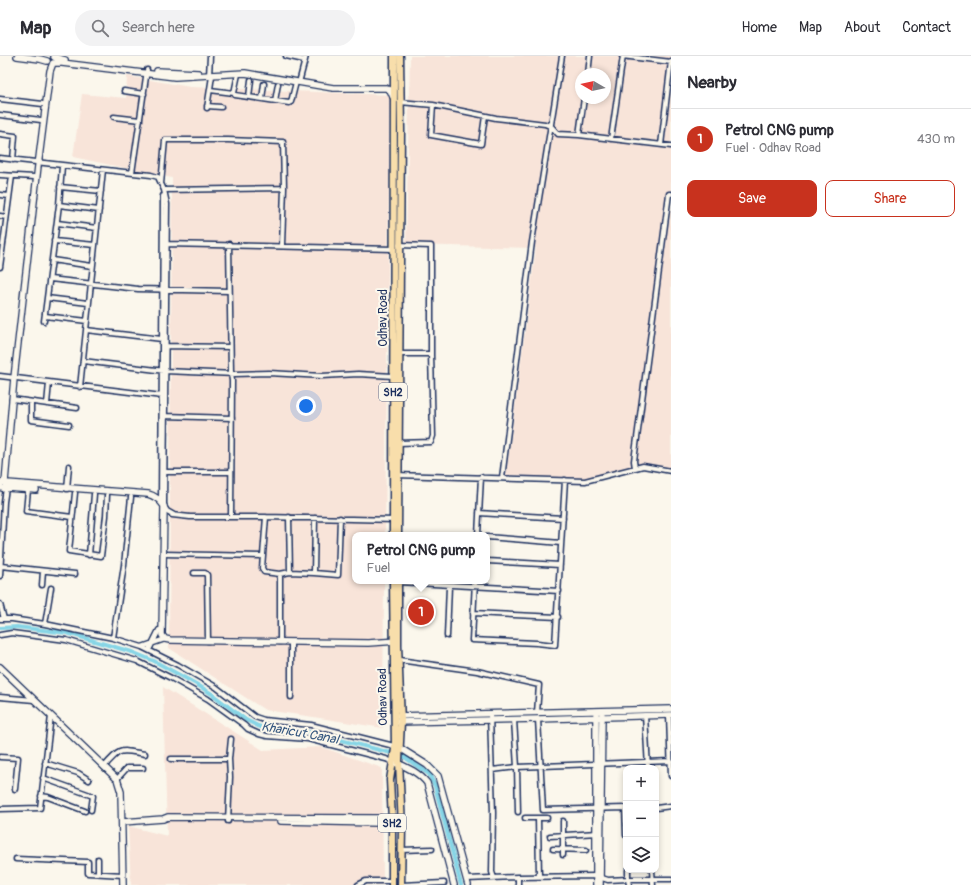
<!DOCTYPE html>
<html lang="en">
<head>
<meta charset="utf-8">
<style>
  :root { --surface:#fff; --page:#f2f2f3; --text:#2b2b33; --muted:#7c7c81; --line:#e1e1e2; --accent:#c8321e }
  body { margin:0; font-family:Pangolin,sans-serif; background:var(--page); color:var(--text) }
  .controls { position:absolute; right:12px; bottom:12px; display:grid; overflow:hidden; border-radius:8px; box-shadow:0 2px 6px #0003 }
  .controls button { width:36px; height:36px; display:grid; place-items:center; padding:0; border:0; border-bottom:1px solid var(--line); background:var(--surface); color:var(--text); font:20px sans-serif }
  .compass { position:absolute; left:575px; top:12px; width:36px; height:36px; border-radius:50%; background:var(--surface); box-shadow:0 2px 6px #0003; rotate:279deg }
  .you { position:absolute; left:306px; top:350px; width:14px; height:14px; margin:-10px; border:3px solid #fff; border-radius:50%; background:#1a73e8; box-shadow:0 0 0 6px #1a73e833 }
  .badge { display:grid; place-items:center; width:26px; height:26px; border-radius:50%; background:var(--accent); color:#fff; font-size:13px; font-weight:700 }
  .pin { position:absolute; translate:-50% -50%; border:2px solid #fff; box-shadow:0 1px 4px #0006 }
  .popup { position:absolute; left:352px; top:476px; width:138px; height:52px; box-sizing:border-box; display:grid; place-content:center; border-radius:8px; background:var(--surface); filter:drop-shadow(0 1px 3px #0005); font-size:13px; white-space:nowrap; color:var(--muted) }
  .popup b { font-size:15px; color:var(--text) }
  .popup::after { content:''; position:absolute; left:50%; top:100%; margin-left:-8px; border:8px solid transparent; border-top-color:var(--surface) }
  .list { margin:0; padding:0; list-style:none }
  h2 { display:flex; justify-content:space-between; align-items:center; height:52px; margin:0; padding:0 16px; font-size:17px }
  h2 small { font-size:13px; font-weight:400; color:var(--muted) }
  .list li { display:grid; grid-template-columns:26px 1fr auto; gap:12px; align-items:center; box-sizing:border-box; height:60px; padding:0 16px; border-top:1px solid var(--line) }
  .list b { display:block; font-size:15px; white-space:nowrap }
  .list p { margin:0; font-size:13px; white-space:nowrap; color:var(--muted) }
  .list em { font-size:13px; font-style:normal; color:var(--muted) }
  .actions { display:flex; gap:8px; padding:12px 16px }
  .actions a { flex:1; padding:9px 0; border:1px solid var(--accent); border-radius:8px; text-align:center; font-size:14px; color:var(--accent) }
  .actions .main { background:var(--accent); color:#fff }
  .icon { flex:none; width:22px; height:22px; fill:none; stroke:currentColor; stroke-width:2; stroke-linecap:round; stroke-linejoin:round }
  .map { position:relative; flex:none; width:671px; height:829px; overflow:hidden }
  header { display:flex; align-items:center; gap:24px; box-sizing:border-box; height:56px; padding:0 20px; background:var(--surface); border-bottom:1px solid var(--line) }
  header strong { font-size:19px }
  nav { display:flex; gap:22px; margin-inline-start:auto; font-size:14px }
  .search { width:280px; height:36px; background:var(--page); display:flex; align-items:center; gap:10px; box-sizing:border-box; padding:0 14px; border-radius:22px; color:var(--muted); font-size:15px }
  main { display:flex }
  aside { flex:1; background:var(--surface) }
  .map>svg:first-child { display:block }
  .built { fill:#f8e4d9; fill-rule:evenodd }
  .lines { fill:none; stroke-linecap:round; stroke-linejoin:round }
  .canal { stroke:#87d5e6; stroke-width:4 }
  .street-casing { stroke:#1b2f5e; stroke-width:7 }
  .secondary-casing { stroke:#1b2f5e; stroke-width:8 }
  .primary-casing { stroke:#1b2f5e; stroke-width:9 }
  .street { stroke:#fbf7ec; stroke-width:4 }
  .secondary { stroke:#fbf7ec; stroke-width:5.5 }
  .primary { stroke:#f8deab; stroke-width:6 }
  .labels { text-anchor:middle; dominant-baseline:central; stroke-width:4; stroke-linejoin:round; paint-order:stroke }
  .shield { fill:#fbf7ec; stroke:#5e6b89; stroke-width:1 }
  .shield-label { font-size:11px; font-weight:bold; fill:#1b2f5e }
  .street-label { font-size:12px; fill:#1b2f5e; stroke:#fbf7ec }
  .water-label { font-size:13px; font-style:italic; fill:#365880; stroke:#fbf7ec }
</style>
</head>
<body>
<header>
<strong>Map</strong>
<div class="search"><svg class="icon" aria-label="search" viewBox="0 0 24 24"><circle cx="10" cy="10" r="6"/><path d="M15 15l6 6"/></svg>Search here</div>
<nav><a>Home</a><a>Map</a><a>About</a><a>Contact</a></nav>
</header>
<main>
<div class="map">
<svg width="671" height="829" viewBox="0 0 671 829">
  <rect width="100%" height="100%" fill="#fbf7ec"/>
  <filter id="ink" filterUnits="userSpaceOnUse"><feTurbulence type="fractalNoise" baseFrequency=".025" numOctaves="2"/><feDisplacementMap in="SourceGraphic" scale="8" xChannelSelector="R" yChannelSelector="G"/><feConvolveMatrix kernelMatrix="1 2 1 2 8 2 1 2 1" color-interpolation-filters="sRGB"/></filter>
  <g filter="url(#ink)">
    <path class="built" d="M410,0h261v418l-31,-5 -56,10 -78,-4 30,-227 -130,-3zM581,18h24v24h-24z
      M127,20l63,11 200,8 -5,440h-30v46h29l-1,147 -76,-12 -42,-6 -96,-62 3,-470 -99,-21 9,-63 44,4z
      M163,631l100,63 58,-3 61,21 1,117h-252l-3,-59 39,10z"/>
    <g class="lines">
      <path class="canal" d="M0,572l17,-1 50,6 65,19 22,9 42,23 16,10 34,26 12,6 12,4 39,2 94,24 26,18 6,12 26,99"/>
      <defs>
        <path id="street" d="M286,0l18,4
          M622,0l49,6
          M238,18l-4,19 1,2 54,8 2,-1 5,-20
          M588,18l2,-18
          M209,20l1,-20
          M300,23l6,-23
          M210,34l24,3
          M124,35l20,3
          M249,41l2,-17
          M0,43l43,5
          M262,43l2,-15
          M275,45l3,-17
          M400,46l33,3 63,13 49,6 7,3 6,7 21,1 92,11
          M433,49l-2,30 50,9 4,-28
          M207,50l14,1
          M207,52l5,-32
          M0,59l41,5
          M114,61l26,3
          M0,78l15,2 -2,24
          M579,79l5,-37
          M611,83l12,-83
          M661,89l10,-84
          M0,102l151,17 7,2 6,13 3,14 -3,302 3,5 7,4
          M132,117l15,-103
          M0,119l34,2
          M161,128l4,-44h63l55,2 1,46 -2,57
          M60,131l41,4
          M164,134l120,-2
          M0,139l9,1
          M59,149l40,5
          M0,160l6,1
          M57,167l40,5
          M54,185l41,4
          M165,188l229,5
          M229,188l2,129 1,8 -1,136
          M399,189l32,1v108
          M52,204l40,6
          M0,211l12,-91
          M50,223l88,10 91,2
          M47,242l41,5
          M45,260l42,5
          M44,265l15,-116 3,-39
          M86,274l76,9
          M164,290l66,1
          M83,305l82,10 70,3 34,-1 53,3 36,-2 35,2
          M0,320l162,20
          M80,331l23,-217
          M12,343l65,9
          M31,346v18l38,5
          M47,348l2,-21
          M165,360l67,2
          M398,387l33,-1 2,-6 -2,-82h-33
          M635,412l-1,-7 35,-267h2
          M164,416h67
          M396,419l189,6 58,-15 28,5
          M502,422l30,-236 30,-186
          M67,433l2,-23
          M28,434l-2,21 46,6
          M75,437l-6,58 32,5 5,-40 1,-21
          M161,445l2,-305
          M479,457l84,5
          M172,459l18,2h76l129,3
          M266,461l-4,51 2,4 16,2 10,-2 24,1 1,-55
          M289,461l1,55
          M478,479l3,-58
          M487,481l74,6
          M164,498l98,2
          M89,499l5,-61
          M487,505l73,4
          M1,510l74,8
          M194,517h11l2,2 1,66
          M314,517l24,2 2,-57
          M0,520l4,-74 2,-14
          M475,525l-3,59 65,3 18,2 10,-165
          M398,526l161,9
          M42,529l1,-14
          M0,548l4,15
          M473,557l85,4
          M0,563h12l33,5 68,14 29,9 36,18 38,22 39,30 9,3 47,5 83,21
          M45,568l6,-36
          M0,579l12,-2 54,7 71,21 34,17 37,21 36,26 4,4 11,5 8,2 41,3 78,20 7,3
          M447,580l2,-50
          M113,582l11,-73 7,-68
          M280,586v-68
          M142,591l23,-8
          M149,594l10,-20h3
          M399,604l78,11 62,14 -2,28
          M0,641l34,3
          M291,641v-53
          M490,658l3,99 -1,59 2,6
          M645,659l3,53
          M669,659l2,61
          M538,663l5,91 83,-2
          M0,701l18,1 -3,31
          M171,703h58l2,-20
          M45,707l33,10 11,7
          M104,711c17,-20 16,-17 41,-13
          M492,714l25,-3 -3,-47
          M43,722l50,18 -2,14
          M117,723l10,-11h16
          M41,740l7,1 37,14
          M625,752l1,27
          M656,752l15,-2
          M0,753l40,-1 11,-92
          M518,756l-1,-45 154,-6
          M525,762h13
          M228,765l2,-44 -1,-18
          M550,780l47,-3
          M553,793l33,1
          M401,794l31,-1
          M563,799v-34
          M16,803l72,3v11l35,2
          M628,814v9h43
          M652,814l1,15
          M98,817v-14
          M539,820l-1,-58h9
          M518,821v8
          M467,823l51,-2 78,-1 12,4 20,-1 1,6
          M358,829l8,-4h26
          M401,829l43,-2"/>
        <path id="secondary" d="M17,0l23,3 7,2
          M54,1l11,3
          M157,15l41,2
          M5,426l9,-104 24,-212 12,-95 3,-8h9l113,14 70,-4 88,15h53l4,2 3,7
          M7,427l141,11c8,2 12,6 16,12l-2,129 3,4 5,1 198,3 30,-2
          M0,428l4,-3 3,4 -2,4 -3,-1 -2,-2
          M6,432l30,2
          M0,611l117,112 4,13 2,93
          M397,660l274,-7
          M397,666l141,-3 133,-4
          M395,691l5,1 27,17 11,11 30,109
          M395,707c12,3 25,11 32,20l27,102
          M281,765l98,2 5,-2h8
          M123,766l40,-3 5,-2 211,1 5,3
          M596,829v-170
          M600,829l2,-170"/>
        <path id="primary" d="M393,479l1,-479
          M398,479l3,-405 -1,-74
          M398,525v64l3,77 -2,39 3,67 -1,57
          M392,829v-64l-2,-41 5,-31 -2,-168"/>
      </defs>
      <use href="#street" class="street-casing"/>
      <use href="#secondary" class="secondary-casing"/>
      <use href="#primary" class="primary-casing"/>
      <use href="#street" class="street"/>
      <use href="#secondary" class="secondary"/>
      <use href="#primary" class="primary"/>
    </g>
  </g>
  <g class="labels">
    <g class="shield">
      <rect x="379" y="327" width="28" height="18" rx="3"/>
      <rect x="378" y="758" width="28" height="18" rx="3"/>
    </g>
    <g class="shield-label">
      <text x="393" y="336">SH2</text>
      <text x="392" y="767">SH2</text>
    </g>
    <g class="street-label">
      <text transform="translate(383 262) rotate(-90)">Odhav Road</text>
      <text transform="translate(383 641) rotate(-91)">Odhav Road</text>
    </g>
    <g class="water-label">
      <text transform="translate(300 677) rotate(10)">Kharicut Canal</text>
    </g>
  </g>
</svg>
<div class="controls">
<button>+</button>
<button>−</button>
<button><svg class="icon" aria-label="layers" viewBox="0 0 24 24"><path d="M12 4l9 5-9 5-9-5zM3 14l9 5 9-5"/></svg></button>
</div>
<svg class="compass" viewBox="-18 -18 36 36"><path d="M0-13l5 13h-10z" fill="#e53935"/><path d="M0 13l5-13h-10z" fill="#7c7c81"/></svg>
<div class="you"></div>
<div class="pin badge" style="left:421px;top:556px">1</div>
<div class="popup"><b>Petrol CNG pump</b>Fuel</div>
</div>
<aside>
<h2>Nearby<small></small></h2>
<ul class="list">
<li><span class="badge">1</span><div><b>Petrol CNG pump</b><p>Fuel · Odhav Road</p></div><em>430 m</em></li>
</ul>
<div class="actions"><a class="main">Save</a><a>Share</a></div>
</aside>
</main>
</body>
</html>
